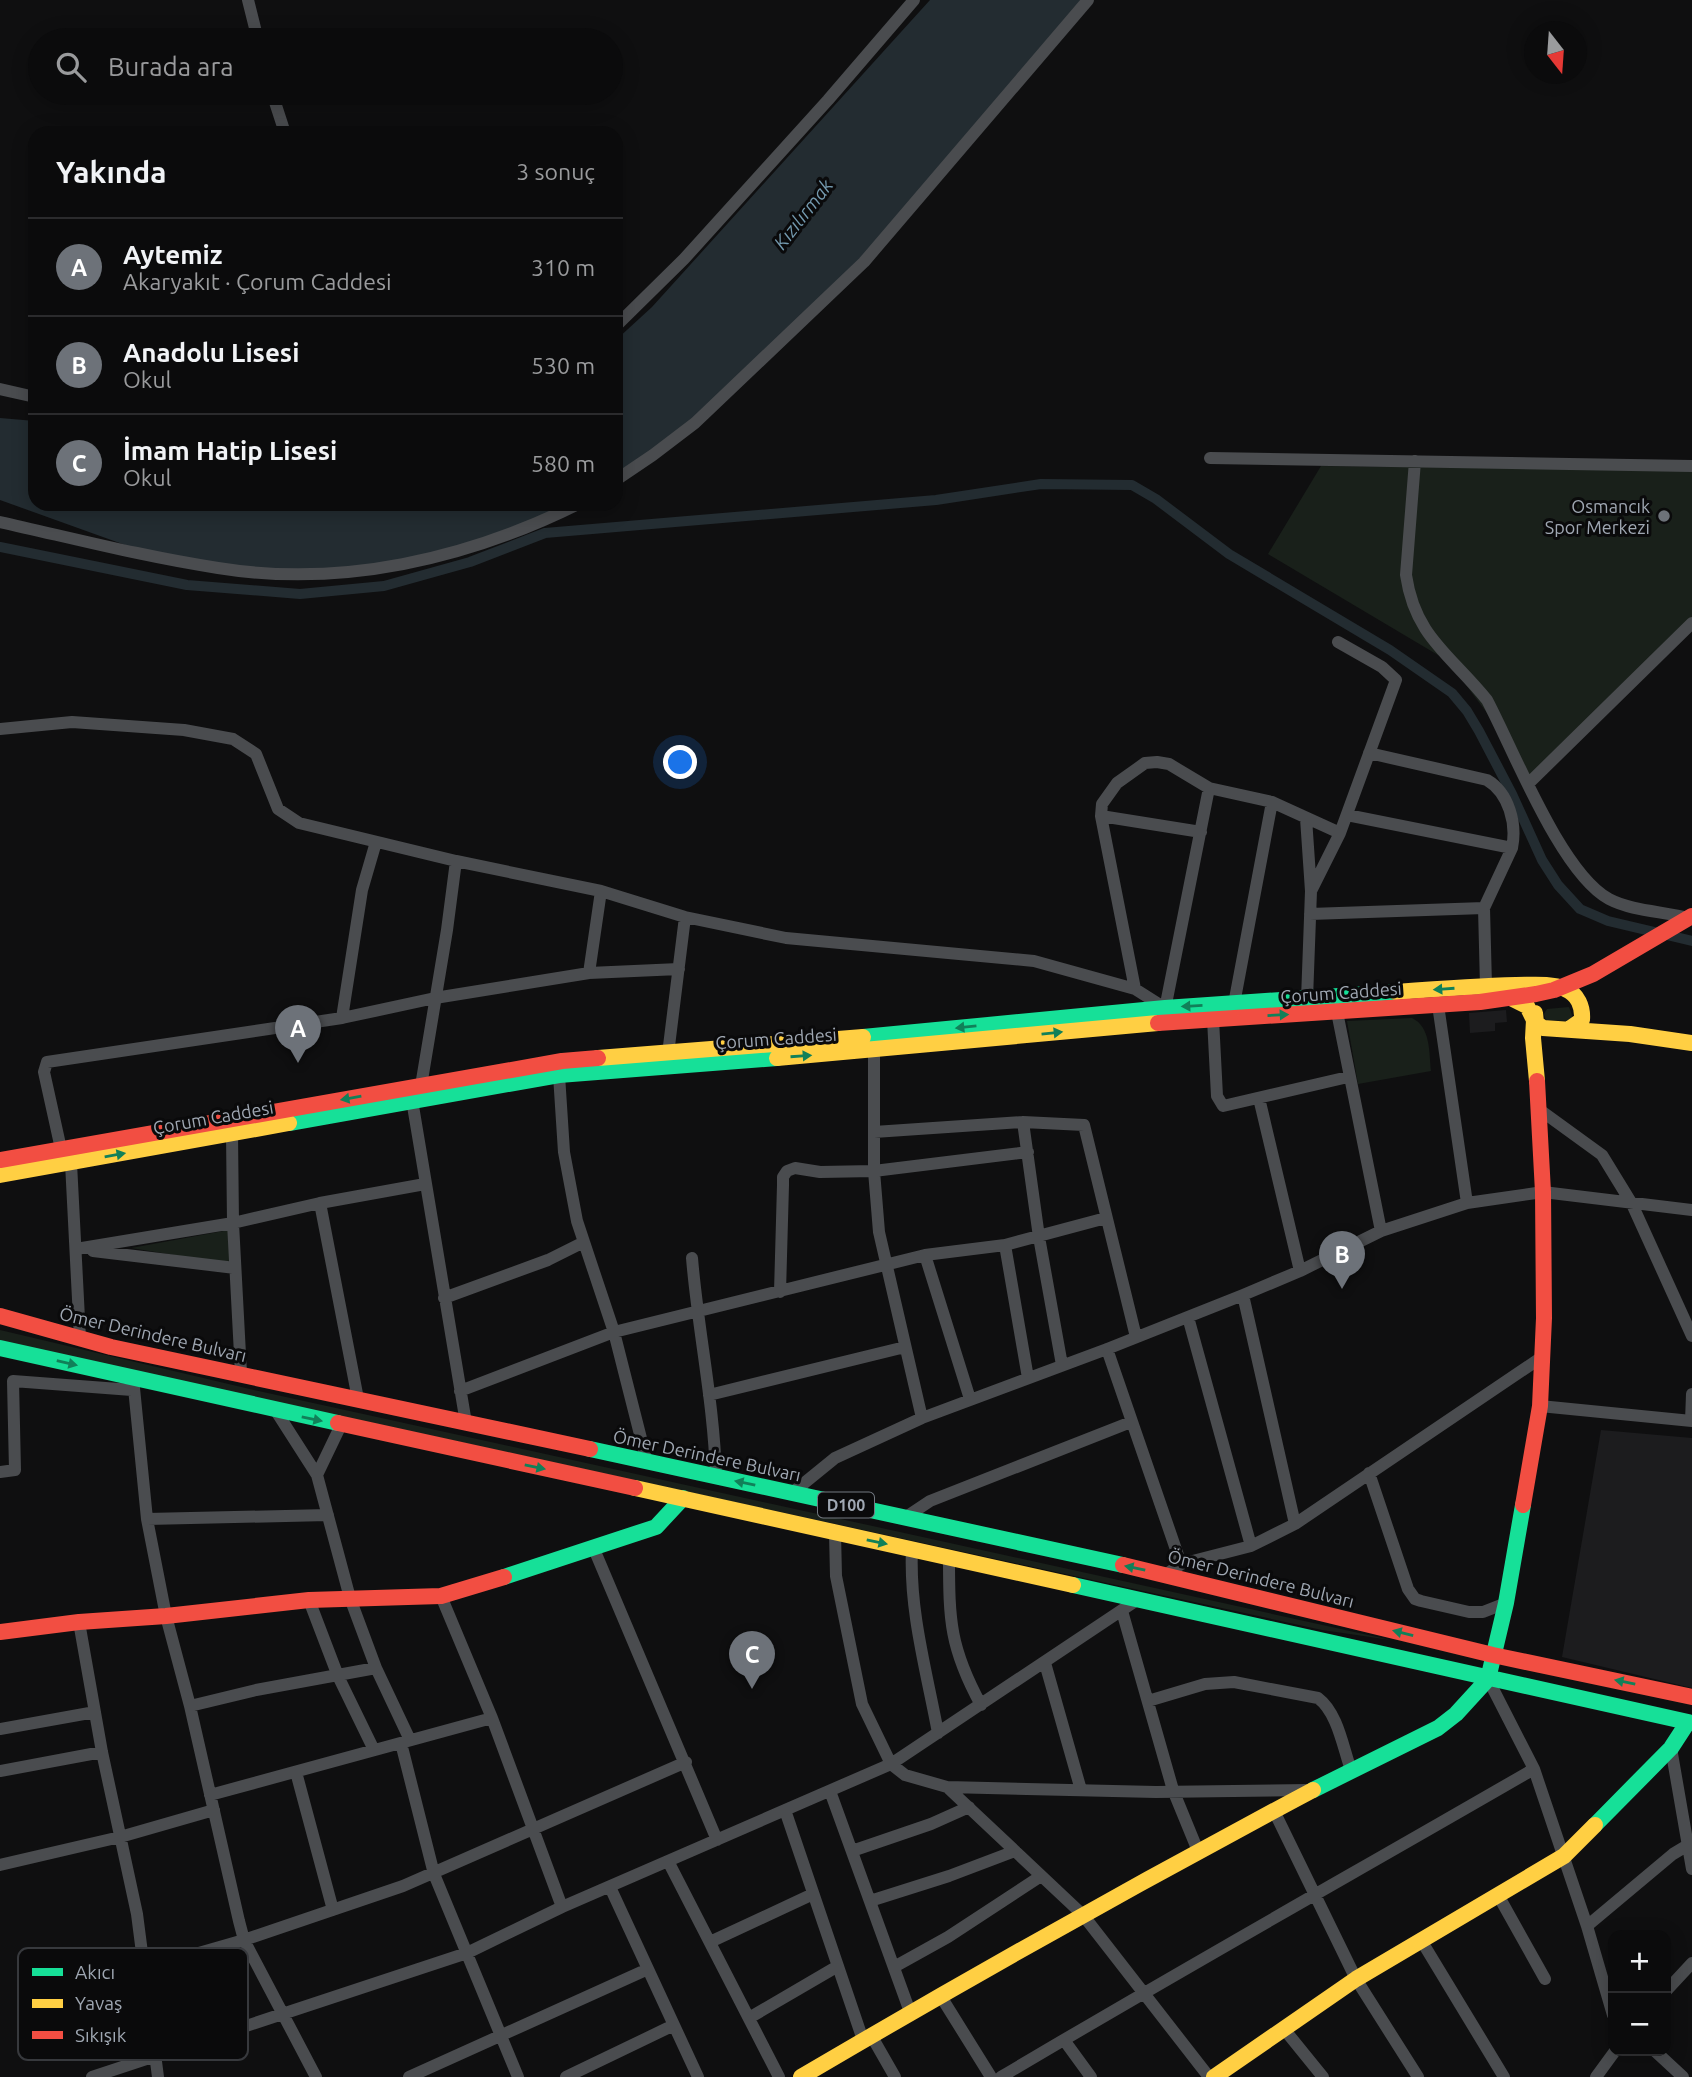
<!DOCTYPE html>
<html lang="tr">
<head>
<meta charset="utf-8">
<style>
  :root { --surface:#0b0b0c; --page:#141415; --text:#f1f3f6; --muted:#9a9b9d; --line:#2b2b2d; --accent:#6d7279 }
  body { margin:0; font-family:Ubuntu,sans-serif; background:var(--page); color:var(--text) }
  .controls { position:absolute; right:21px; bottom:21px; display:grid; overflow:hidden; border-radius:14px; box-shadow:0 4px 18px #0003 }
  .controls button { width:63px; height:63px; display:grid; place-items:center; padding:0; border:0; border-bottom:2px solid var(--line); background:var(--surface); color:var(--text); font:35px sans-serif }
  .compass { position:absolute; left:1524px; top:21px; width:63px; height:63px; border-radius:50%; background:var(--surface); box-shadow:0 4px 18px #0003; rotate:163deg }
  .you { position:absolute; left:681px; top:763px; width:24px; height:24px; margin:-18px; border:5px solid #fff; border-radius:50%; background:#1a73e8; box-shadow:0 0 0 10px #1a73e833 }
  .badge { display:grid; place-items:center; width:46px; height:46px; border-radius:50%; background:var(--accent); color:#fff; font-size:23px; font-weight:700 }
  .pin { position:absolute; translate:-50% -58px; filter:drop-shadow(0 2px 4px #0008) }
  .pin::after { content:''; position:absolute; top:37px; width:24px; height:21px; background:inherit; clip-path:polygon(0 0,100% 0,50% 100%) }
  .list { margin:0; padding:0; list-style:none }
  h2 { display:flex; justify-content:space-between; align-items:center; height:91px; margin:0; padding:0 28px; font-size:30px }
  h2 small { font-size:23px; font-weight:400; color:var(--muted) }
  .list li { display:grid; grid-template-columns:46px 1fr auto; gap:21px; align-items:center; box-sizing:border-box; height:98px; padding:0 28px; border-top:2px solid var(--line) }
  .list b { display:block; font-size:26px; white-space:nowrap }
  .list p { margin:0; font-size:23px; white-space:nowrap; color:var(--muted) }
  .list em { font-size:23px; font-style:normal; color:var(--muted) }
  .icon { flex:none; width:38px; height:38px; fill:none; stroke:currentColor; stroke-width:2; stroke-linecap:round; stroke-linejoin:round }
  .map { position:relative; flex:none; width:1692px; height:2077px; overflow:hidden }
  .search { position:absolute; background:var(--surface); box-shadow:0 4px 18px #0003; left:28px; top:28px; width:595px; height:77px; display:flex; align-items:center; gap:18px; box-sizing:border-box; padding:0 24px; border-radius:38px; color:var(--muted); font-size:26px }
  .panel { position:absolute; background:var(--surface); box-shadow:0 4px 18px #0003; left:28px; top:126px; width:595px; height:385px; border-radius:21px }
  .map>svg:first-child { display:block }
  .built { fill:#1c1c1e }
  .green { fill:#19201a }
  .water { fill:#232c31 }
  .lines { fill:none; stroke-linecap:round; stroke-linejoin:round }
  .canal { stroke:#232c31; stroke-width:10 }
  .street { stroke:#4a4c4f; stroke-width:12 }
  .fast { stroke:#16e098; stroke-width:16 }
  .slow { stroke:#ffcf43; stroke-width:16 }
  .jam { stroke:#f24e42; stroke-width:16 }
  .oneway { fill:#118059 }
  .poi-dot { fill:#6d7279; stroke:#0a0a0b; stroke-width:2.5 }
  .labels { text-anchor:middle; dominant-baseline:central; stroke-width:6; stroke-linejoin:round; paint-order:stroke }
  .shield { fill:#0a0a0b; stroke:#727880; stroke-width:2 }
  .shield-label { font-size:16px; font-weight:bold; fill:#9fa7b2 }
  .poi-label { font-size:18px; fill:#9fa7b2; stroke:#0a0a0b; text-anchor:end }
  .street-label { font-size:18px; fill:#9fa7b2; stroke:#0a0a0b }
  .water-label { font-size:19px; font-style:italic; fill:#749aaf; stroke:#0a0a0b }
  .key { fill:#0a0a0b; stroke:#37393d; stroke-width:2 }
  .key-label { font-size:19px; fill:#9fa7b2 }
</style>
</head>
<body>
<div class="map">
<svg width="1692" height="2077" viewBox="0 0 1692 2077">
  <rect width="100%" height="100%" fill="#0f0f10"/>
  <path class="built" d="M1506,1010l1,12 -12,1v8l-25,2 -1,-20z
    M1601,1430l91,8v250l-130,-31z"/>
  <path class="green" d="M1321,466l371,4v153l-164,161 -41,-71 -39,-52 -180,-107z
    M1569,1007l3,8 -1,6 -25,-1 -2,-6 3,-5z
    M1412,1018c19,9 17,35 19,53l-73,13 -11,-63z
    M229,1230l1,34 -99,-16z
    M0,1330l254,60 1137,250 -69,-10 -1322,-288z"/>
  <path class="water" d="M930,0h158l-224,262 -169,161 -79,57v-140l36,-33z
    M0,418l35,3v83h543l-133,51 -150,19 -142,-19 -153,-55z"/>
  <g class="lines">
    <path class="canal" d="M0,547l187,38 113,9 84,-8 86,-24 75,-29 391,-33 105,-16 91,1 24,14 73,55 161,96 62,43 15,18 12,20 33,63 30,66 16,25 22,24 28,12 84,20"/>
    <path class="street" d="M248,0l10,40
      M272,93l13,40
      M616,326l68,-67 144,-159 86,-100
      M0,389l35,8
      M1210,458l482,8
      M1415,461l-9,114c9,62 45,80 81,125 27,51 74,173 122,199 25,13 56,12 83,20
      M616,480l37,-25 42,-32 169,-161 224,-262
      M0,522c72,16 145,35 218,46 124,20 249,-9 360,-64
      M0,729l72,-7 112,8 49,9 23,15 22,55 21,14 157,38 145,30 84,26 101,21 248,23 101,28 30,19
      M1369,753l118,27c22,13 30,44 25,68l-28,60 2,78
      M1528,784l164,-161
      M1347,815l165,33
      M1101,816l100,16
      M1306,818l5,73 -4,108
      M601,891l-12,82 90,-4
      M1311,891l29,-58 56,-153 -14,-13 -44,-25
      M1310,914l174,-6
      M1135,989l-34,-173 1,-12 15,-21 28,-20 12,-1 12,2 40,24 63,14 68,31
      M1234,1004l38,-202
      M1438,1005l29,198
      M1337,1012l44,219
      M1164,1014l45,-226
      M342,1018l93,-20 154,-25
      M1213,1019l4,77 6,10 125,-29
      M874,1044v127l5,61 43,186
      M668,1054l17,-137
      M559,1075l5,77 13,69 37,111 33,130
      M421,1086l26,-156 9,-69
      M1259,1098l41,173
      M412,1100l54,323
      M1540,1110l62,45 30,49 60,132
      M1023,1122l16,115 23,128
      M874,1132l149,-10 61,3 52,212
      M232,1134l1,89 8,150
      M320,1203l38,196
      M1005,1245l23,133
      M76,1249l157,-26 87,-20 105,-19
      M93,1251l142,17
      M925,1255l45,144
      M692,1258c6,73 22,145 24,219
      M780,1292l3,-107v-8l4,-6 8,-3 25,4 54,-1 154,-19
      M1243,1295l52,229
      M444,1298l104,-38 36,-18
      M1188,1317l63,229
      M80,1338l-9,-175 -10,-14 -17,-77 3,-10 295,-44 20,-128 14,-48
      M1107,1349l74,215
      M133,1378l14,141 19,97 24,90 49,215 5,19 72,137
      M460,1391l154,-59 311,-77 80,-10 101,-27
      M709,1395l196,-48
      M1540,1406l152,15
      M276,1411l41,64 24,-50
      M1691,1421l1,-27
      M0,1472l15,-2 -2,-89 119,9
      M1369,1473l39,116 7,10 6,2 48,11h14l23,-9
      M317,1475l33,123 26,70 34,72
      M792,1493l43,-35 87,-40 185,-69 136,-54 57,-24 81,-40 86,-28 76,-11 149,18
      M906,1517l24,-16 201,-79
      M147,1519l181,-4
      M835,1533l1,43 26,128 29,60 14,11 42,12 209,5 154,-2
      M594,1549l123,291
      M912,1549c-3,62 15,124 26,184
      M949,1557c0,64 1,91 32,148
      M1167,1574l14,-10 70,-18 44,-22 247,-167
      M441,1596l51,122 70,189
      M309,1600l29,76 36,74
      M1122,1611l51,179 25,61
      M79,1622l23,130 35,162 21,163
      M1045,1663l36,127
      M1488,1679l46,90 53,157 26,89
      M1148,1701l57,-17 29,-2 84,16c20,15 25,50 33,72
      M190,1706l66,-16 120,-22
      M0,1729l95,-17
      M401,1743l33,131 84,203
      M1671,1748l21,121
      M0,1771l102,-19
      M296,1772l37,138
      M947,1787l136,128 126,162
      M830,1791l80,221
      M210,1795l282,-77
      M785,1810l78,230
      M1274,1811l82,168 62,98
      M852,1851l79,-27 38,-17
      M668,1861l111,216
      M0,1865l120,-28 94,-27
      M610,1887l88,190
      M1498,1895l47,84
      M870,1901l79,-25 66,-25
      M1587,1926l86,-72 15,-9
      M1421,1940l83,137
      M710,1942l103,-48
      M894,1967l54,-30 93,-61
      M143,1969l101,-29 159,-54 283,-124
      M1666,1991l26,-28
      M940,1995l51,82
      M749,2018l89,-52
      M1284,2029l39,48
      M871,2035l24,42
      M1064,2040l27,37
      M1655,2051l28,26
      M92,2077l375,-124 95,-46 329,-143 246,-164
      M409,2077l239,-108
      M566,2077l108,-52
      M1001,2077c176,-105 355,-205 533,-308
      M1596,2077l19,-26"/>
    <path class="fast" d="M863,1037l302,-29 231,-16
      M289,1123l270,-48 218,-17
      M0,1348l338,75
      M590,1449l533,116
      M504,1577l152,-50 27,-29
      M1073,1585l619,138
      M1313,1790l125,-62 18,-14 32,-35 18,-76 17,-98
      M1595,1825l76,-77 17,-26"/>
    <path class="slow" d="M1396,992c40,-3 80,-6 120,-7 16,0 35,-2 49,4 13,5 18,18 17,31l-13,9
      M1511,998l16,8 7,14 -1,18 4,43
      M1535,1013l1,10 7,5 87,6 62,9
      M598,1058l265,-21
      M777,1058l381,-35
      M0,1175l289,-52
      M635,1488l438,97
      M801,2077c168,-99 339,-195 512,-287
      M1214,2077l142,-98 208,-123 31,-31"/>
    <path class="jam" d="M1158,1023l322,-21 56,-8 18,-4 39,-16 99,-58
      M0,1160l562,-99 36,-3
      M0,1316l111,31 479,102
      M338,1423l297,65
      M1523,1505l17,-99 4,-88 -1,-126 -6,-111
      M1123,1565l370,90 199,42
      M0,1632l79,-10 87,-6 143,-16 132,-4 63,-19"/>
  </g>
  <defs><path id="oneway-solid" d="M-6-.8H1V-3.2L6.5 0L1 3.2V.8H-6Z" transform="scale(1.75)"/></defs>
  <g class="oneway">
    <use href="#oneway-solid" transform="translate(1444 989) rotate(176)"/>
    <use href="#oneway-solid" transform="translate(1192 1006) rotate(177)"/>
    <use href="#oneway-solid" transform="translate(1278 1015) rotate(-3)"/>
    <use href="#oneway-solid" transform="translate(966 1027) rotate(174)"/>
    <use href="#oneway-solid" transform="translate(1052 1033) rotate(-6)"/>
    <use href="#oneway-solid" transform="translate(801 1056) rotate(-4)"/>
    <use href="#oneway-solid" transform="translate(351 1098) rotate(170)"/>
    <use href="#oneway-solid" transform="translate(115 1155) rotate(-10)"/>
    <use href="#oneway-solid" transform="translate(67 1363) rotate(13)"/>
    <use href="#oneway-solid" transform="translate(312 1419) rotate(12)"/>
    <use href="#oneway-solid" transform="translate(535 1467) rotate(12)"/>
    <use href="#oneway-solid" transform="translate(745 1483) rotate(-168)"/>
    <use href="#oneway-solid" transform="translate(877 1542) rotate(12)"/>
    <use href="#oneway-solid" transform="translate(1135 1568) rotate(-168)"/>
    <use href="#oneway-solid" transform="translate(1403 1633) rotate(-166)"/>
    <use href="#oneway-solid" transform="translate(1625 1682) rotate(-168)"/>
  </g>
  <circle class="poi-dot" cx="1664" cy="516" r="7"/>
  <g class="labels">
    <rect class="shield" x="818" y="1492.5" width="56" height="25" rx="5"/>
    <g class="shield-label">
      <text x="846" y="1505">D100</text>
    </g>
    <g class="poi-label">
      <text x="1650" y="506">Osmancık<tspan x="1650" dy="21">Spor Merkezi</tspan></text>
    </g>
    <g class="street-label">
      <text transform="translate(1341 992) rotate(-4)">Çorum Caddesi</text>
      <text transform="translate(776 1038) rotate(-4)">Çorum Caddesi</text>
      <text transform="translate(213 1117) rotate(-10)">Çorum Caddesi</text>
      <text transform="translate(153 1334) rotate(13)">Ömer Derindere Bulvarı</text>
      <text transform="translate(707 1455) rotate(12)">Ömer Derindere Bulvarı</text>
      <text transform="translate(1261 1578) rotate(14)">Ömer Derindere Bulvarı</text>
    </g>
    <g class="water-label">
      <text transform="translate(803 214) rotate(-52)">Kızılırmak</text>
    </g>
  </g>
  <rect x="18" y="1948" width="230" height="112" rx="10" class="key"/>
  <rect x="32" y="1968" width="31" height="8" fill="#16e098"/>
  <rect x="32" y="1999" width="31" height="9" fill="#ffcf43"/>
  <rect x="32" y="2031" width="31" height="8" fill="#f24e42"/>
  <g class="key-label">
    <text x="75" y="1979">Akıcı</text>
    <text x="75" y="2010">Yavaş</text>
    <text x="75" y="2042">Sıkışık</text>
  </g>
</svg>
<div class="controls">
<button>+</button>
<button>−</button>
</div>
<svg class="compass" viewBox="-18 -18 36 36"><path d="M0-13l5 13h-10z" fill="#e53935"/><path d="M0 13l5-13h-10z" fill="#9a9b9d"/></svg>
<div class="you"></div>
<div class="pin badge" style="left:298px;top:1063px">A</div>
<div class="pin badge" style="left:1342px;top:1289px">B</div>
<div class="pin badge" style="left:752px;top:1689px">C</div>
<div class="search"><svg class="icon" aria-label="search" viewBox="0 0 24 24"><circle cx="10" cy="10" r="6"/><path d="M15 15l6 6"/></svg>Burada ara</div>
<section class="panel">
<h2>Yakında<small>3 sonuç</small></h2>
<ul class="list">
<li><span class="badge">A</span><div><b>Aytemiz</b><p>Akaryakıt · Çorum Caddesi</p></div><em>310 m</em></li>
<li><span class="badge">B</span><div><b>Anadolu Lisesi</b><p>Okul</p></div><em>530 m</em></li>
<li><span class="badge">C</span><div><b>İmam Hatip Lisesi</b><p>Okul</p></div><em>580 m</em></li>
</ul>
</section>
</div>
</body>
</html>
